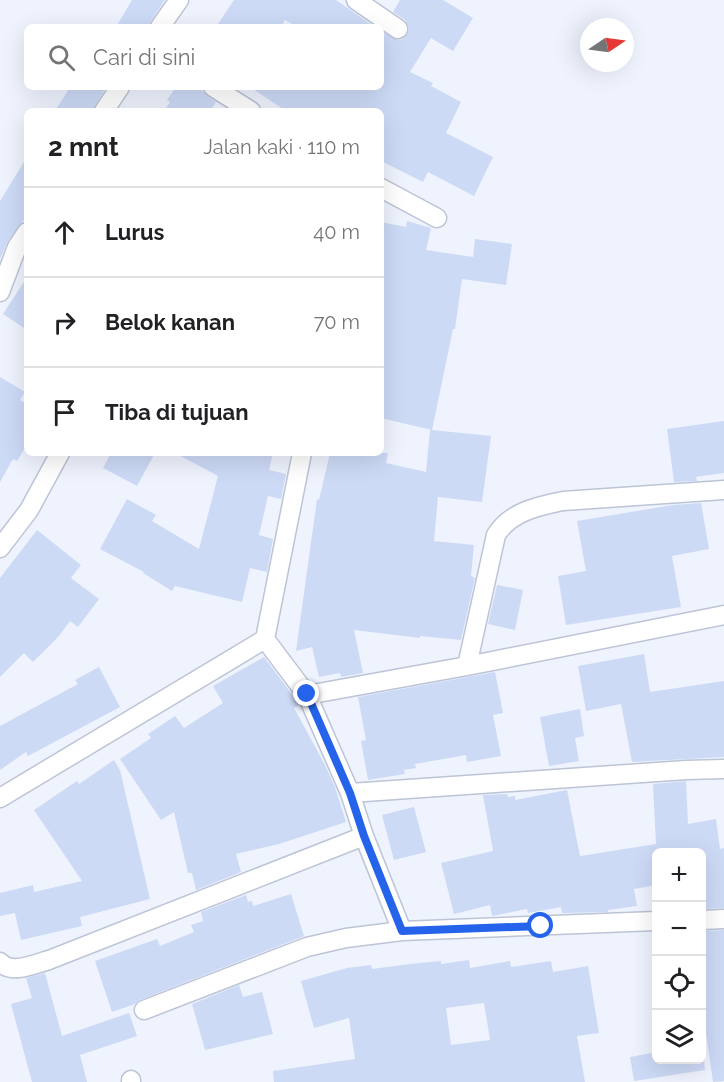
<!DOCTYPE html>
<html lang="id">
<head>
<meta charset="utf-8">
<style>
  :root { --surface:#fff; --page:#f6f6f6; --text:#202124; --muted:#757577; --line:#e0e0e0 }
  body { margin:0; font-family:Raleway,sans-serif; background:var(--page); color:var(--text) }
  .controls { position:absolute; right:18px; bottom:18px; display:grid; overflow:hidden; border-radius:9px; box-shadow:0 6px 24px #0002 }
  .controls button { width:54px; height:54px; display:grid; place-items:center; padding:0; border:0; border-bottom:2px solid var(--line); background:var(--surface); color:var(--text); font:30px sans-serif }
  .compass { position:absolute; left:580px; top:18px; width:54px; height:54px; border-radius:50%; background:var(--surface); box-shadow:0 6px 24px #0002; rotate:77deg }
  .stop { position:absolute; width:18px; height:18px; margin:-14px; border:4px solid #2563eb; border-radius:50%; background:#fff }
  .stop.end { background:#2563eb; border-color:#fff; box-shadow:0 2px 6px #0008 }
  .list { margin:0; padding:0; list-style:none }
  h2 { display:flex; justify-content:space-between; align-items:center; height:78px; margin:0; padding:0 24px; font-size:26px }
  h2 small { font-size:20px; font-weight:400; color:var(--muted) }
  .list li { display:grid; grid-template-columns:39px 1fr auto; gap:18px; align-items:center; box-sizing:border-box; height:90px; padding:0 24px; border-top:2px solid var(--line) }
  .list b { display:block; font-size:22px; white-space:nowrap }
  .list em { font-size:20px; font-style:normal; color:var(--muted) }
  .icon { flex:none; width:33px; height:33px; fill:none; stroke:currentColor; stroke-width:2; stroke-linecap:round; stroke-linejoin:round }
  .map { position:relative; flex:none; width:724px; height:1082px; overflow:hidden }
  .search { position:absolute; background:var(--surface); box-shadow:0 6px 24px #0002; left:24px; top:24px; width:360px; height:66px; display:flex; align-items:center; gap:15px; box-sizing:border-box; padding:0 21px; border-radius:9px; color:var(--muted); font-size:22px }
  .panel { position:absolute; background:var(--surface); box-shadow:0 6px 24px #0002; left:24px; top:108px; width:360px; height:348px; border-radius:9px }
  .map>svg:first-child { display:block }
  .building { fill:#cddaf6; fill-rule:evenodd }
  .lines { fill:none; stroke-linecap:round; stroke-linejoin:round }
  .street-casing { stroke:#bcc4d6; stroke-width:21 }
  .street { stroke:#fff; stroke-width:18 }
  .route { stroke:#2563eb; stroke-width:8 }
</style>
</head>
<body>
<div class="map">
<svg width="724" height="1082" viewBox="0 0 724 1082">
  <rect width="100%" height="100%" fill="#eef3fe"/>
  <path class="building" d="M132,0h33l-14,21 -2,6h-33z
    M234,0h102l39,27h-78l-12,-7 -4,7h-65z
    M400,0h43l30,18 -20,33 -22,-13 -21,34 23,11 -2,3 30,16 -15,31 47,24 -19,39 -46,-24 -5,10 -42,-21v-50h-95l-36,-24h131v-56l17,9 5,-1 6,-9 -4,-10 -12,-8z
    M70,87h36l-14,24h-37z
    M176,87h23l8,9 9,6 -6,9h-46l6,-9 -3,-2z
    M27,157v59l-19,25 -8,18v-58z
    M407,221l24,7 -5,22 47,7 2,-18 37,5 -6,41 -44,-6 -7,50h-2l-21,101 59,6 -9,66 -44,-5 -4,44 40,4 -3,31 4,2 -14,62 -41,-4v2l-66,-8 9,43 -22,4 -1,-4 -21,4 -7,-30 -16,4 21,-152 2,1 11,-47h58l-2,10 40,9 4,-42h2l-51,-12v-196l25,5z
    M27,277v53l-24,-16z
    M0,377l25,15 -5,8 7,4v41l-10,16 -4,-2 -13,23z
    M724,421v52l-28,4 1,4 -23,1 -7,-53z
    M111,453h44l-18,33 -34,-18z
    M175,453h98l-4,17 17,4 -5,25 -13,-3 -9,39 14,4 -6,33 -17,-4 -8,34 -67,-16 -3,5 -29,-18 1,-1 -44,-23 27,-50 29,16 -4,6 47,28 19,-73z
    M701,503l8,46 -37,7 9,51 -115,18 -8,-49 28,-5 -9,-50 96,-16z
    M37,530l44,35 -10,13 28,21 -21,28 -8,-6 -11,15 -26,26 -9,-9 -24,24v-99z
    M497,585l26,5 -8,40 -27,-6z
    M644,654l6,38 74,-11v76l-92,5 -11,-58 -35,7 -8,-45z
    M264,657l33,44 2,4 -5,3 31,57 10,22 11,35 -67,22 -43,10 5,18 -45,18 -4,-17h-4l-14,-61 -13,8 -41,-61 31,-21 -3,-4 27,-18 9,12 39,-25 -10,-17z
    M99,667l21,40 -92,49 -2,-4 -26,18v-44l78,-42 -3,-4z
    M495,672l8,41 -10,2 8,41 -34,6 -1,-7 -51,9 1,4 -12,2 1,4 -37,6 -7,-39 5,-1 -8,-43z
    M580,709l4,27 -9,2 4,23 -30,5 -9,-49z
    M114,760l6,10 30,129 -70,18 2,9 -61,14 -6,-27 -15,3v-23l33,-8 1,7 48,-11 -48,-71 43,-29 2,3z
    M686,781l2,43 28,-5 4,30 4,-1v60l-22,1v-57h-45v33l-23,4 3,17 -29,4v2l-46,1 -1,-6 -33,6 -1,-4 -35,7 -2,-11 -36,9 -13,-51 52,-12 -10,-56 24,-1 1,3 7,-1v4l52,-10 13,66 76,-12 -3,-60z
    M414,807l12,45 -32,8 -12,-45z
    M291,894l13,42 -164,64 -5,4 -23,8 -17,-51 62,-22 3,7 34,-14 -3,-7 12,-4 -2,-9 45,-17 2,7 4,-1 1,5z
    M724,930v151l-11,1 -11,-77v-74z
    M469,960l1,8 40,-7 1,6 40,-6 2,11 35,-6 11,67 -22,3 8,46h-311l-1,-11 82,-12 -6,-41 -35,10 -13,-47 46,-13 24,-3 1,4 38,-5 31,-3v3zM484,1003l6,37 -39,5 -5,-37z
    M45,973l17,63 67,-23 8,23 -57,19 7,27h-55l-21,-78 21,-6 -6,-20z
    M239,985l4,12 19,-5 11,42 -68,16 -13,-46z
    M657,1052v7h47l1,11 -71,11 -4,-24z"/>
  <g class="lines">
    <defs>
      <path id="street" d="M356,0l42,29
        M160,27l19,-27
        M213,87l38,24
        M104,111l16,-24
        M381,188l56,30
        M0,292l17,-45 10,-15
        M0,548l29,-38 31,-57
        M467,666l29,-131c14,-23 42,-29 67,-34l161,-11
        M307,695l160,-29 257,-51
        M350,793l336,-23 38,-1
        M0,798l265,-159 37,-186
        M702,920l22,-1
        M402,931l254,-10
        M0,962c11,13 34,2 49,-2l315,-124 -14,-43 -43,-98 -42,-56
        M144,1010l163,-63 39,-9 56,-7 -38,-95
        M131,1080v2"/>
    </defs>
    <use href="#street" class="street-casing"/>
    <use href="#street" class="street"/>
  </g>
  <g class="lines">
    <path class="route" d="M307,694l43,99 14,43 38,95 139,-5"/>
  </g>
</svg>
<div class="controls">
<button>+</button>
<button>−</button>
<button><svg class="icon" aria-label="locate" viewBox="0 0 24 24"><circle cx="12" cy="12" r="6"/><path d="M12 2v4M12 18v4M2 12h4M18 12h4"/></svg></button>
<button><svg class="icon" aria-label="layers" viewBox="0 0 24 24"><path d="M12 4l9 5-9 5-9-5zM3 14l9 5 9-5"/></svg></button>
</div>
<svg class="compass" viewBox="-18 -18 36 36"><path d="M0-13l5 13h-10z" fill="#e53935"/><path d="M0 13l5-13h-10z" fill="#757577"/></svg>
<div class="stop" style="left:541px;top:926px"></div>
<div class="stop end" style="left:307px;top:694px"></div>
<div class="search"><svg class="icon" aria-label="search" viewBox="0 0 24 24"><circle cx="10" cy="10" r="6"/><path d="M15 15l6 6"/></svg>Cari di sini</div>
<section class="panel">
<h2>2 mnt<small>Jalan kaki · 110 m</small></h2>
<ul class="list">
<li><svg class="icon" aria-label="ahead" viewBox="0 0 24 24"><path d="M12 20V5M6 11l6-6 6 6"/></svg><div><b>Lurus</b></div><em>40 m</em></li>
<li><svg class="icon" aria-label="right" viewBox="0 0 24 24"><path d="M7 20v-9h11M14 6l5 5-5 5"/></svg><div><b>Belok kanan</b></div><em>70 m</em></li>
<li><svg class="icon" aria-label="arrive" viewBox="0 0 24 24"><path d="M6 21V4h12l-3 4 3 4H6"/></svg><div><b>Tiba di tujuan</b></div></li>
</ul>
</section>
</div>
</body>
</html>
